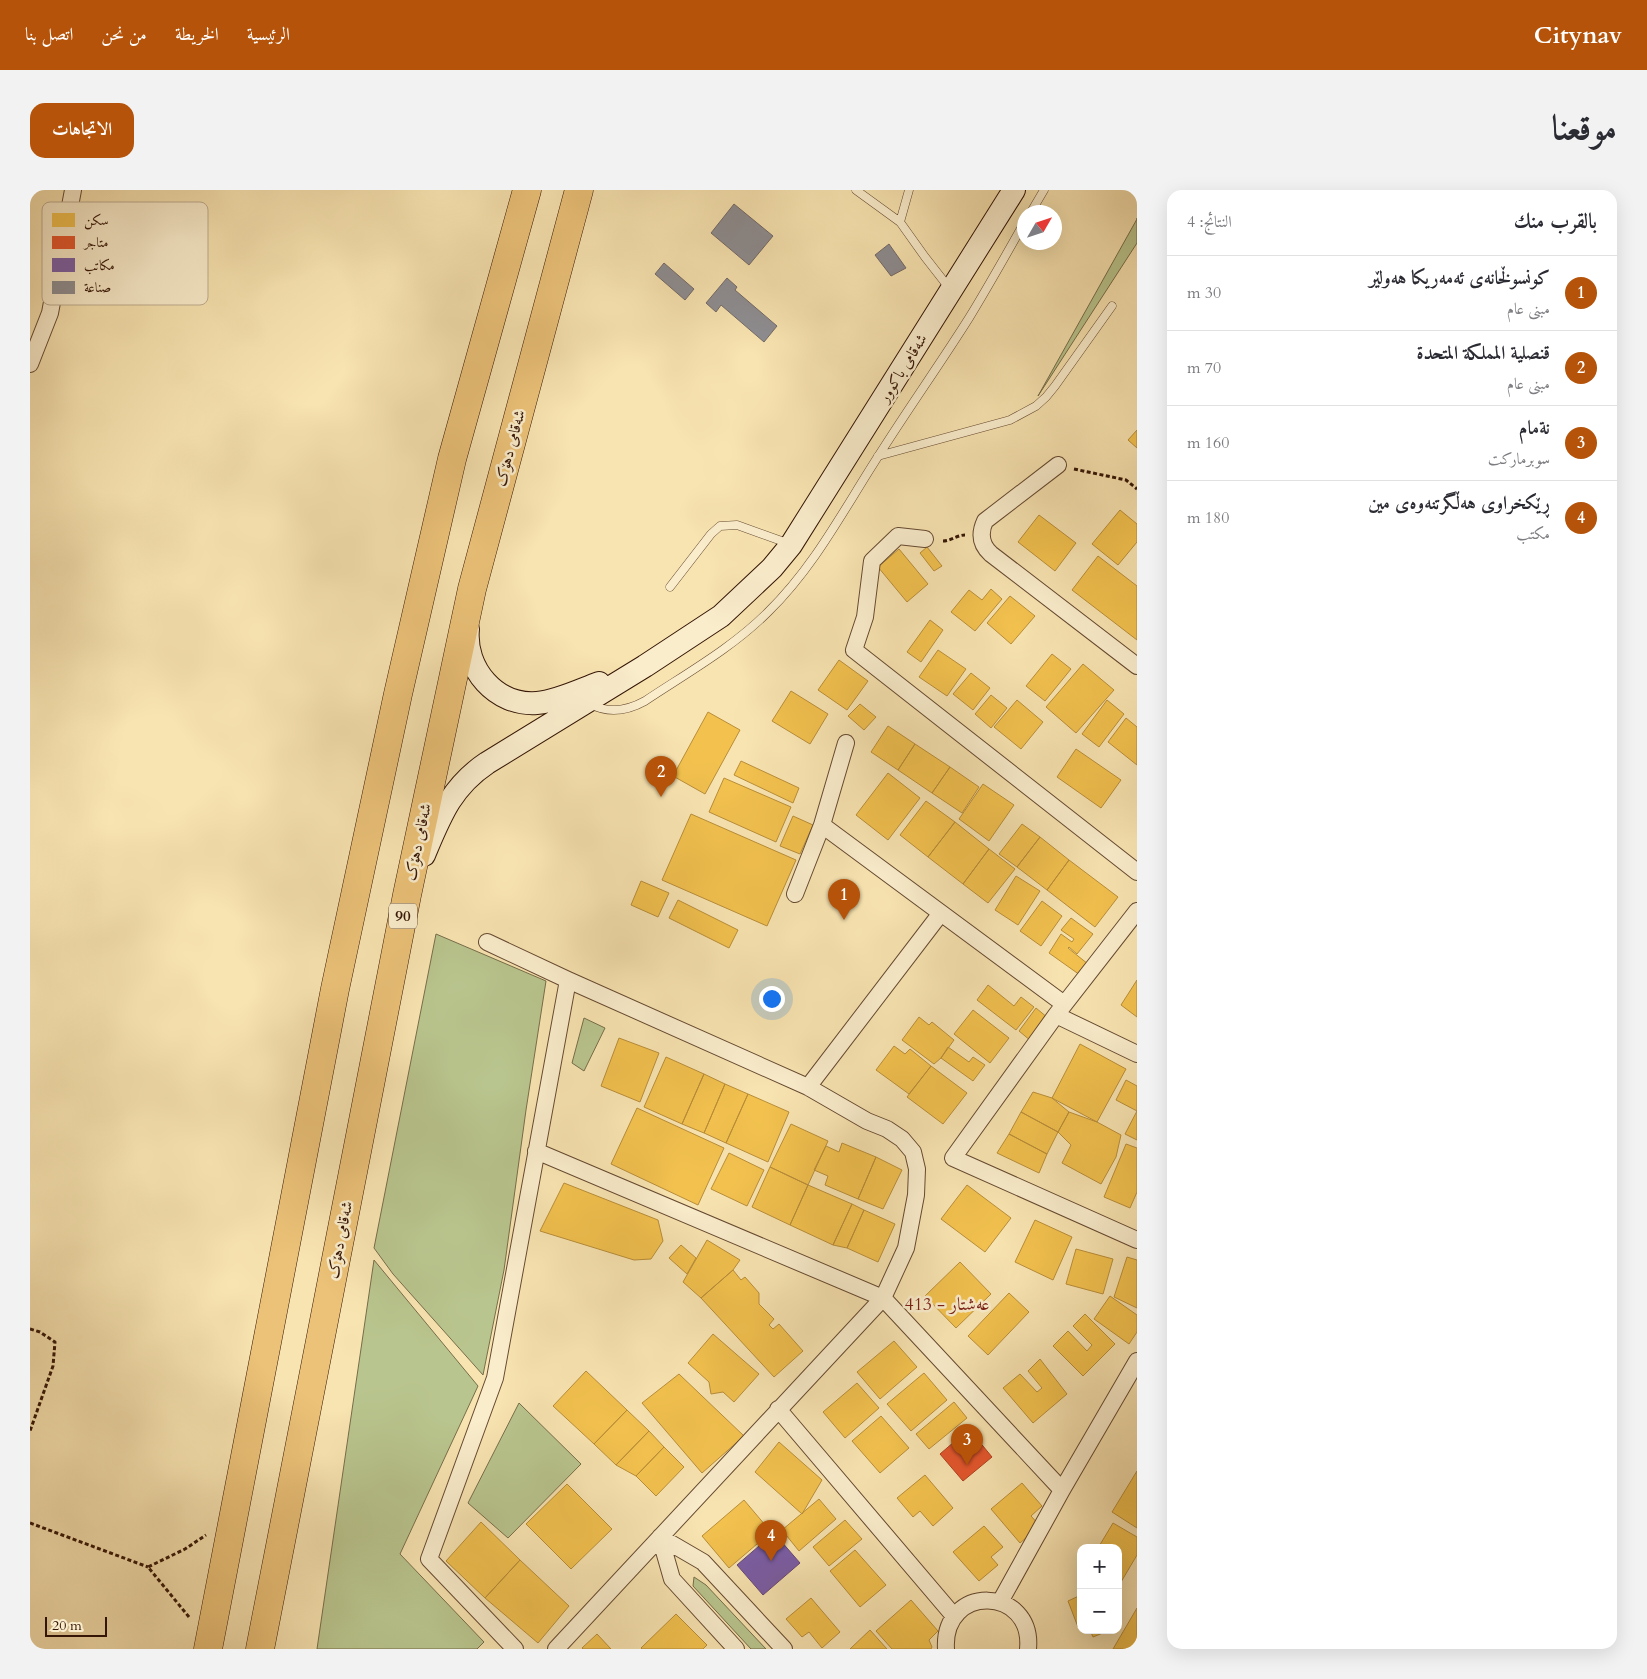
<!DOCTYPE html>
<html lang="ar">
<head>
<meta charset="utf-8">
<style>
  :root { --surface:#fff; --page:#f2f2f3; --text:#2b2b33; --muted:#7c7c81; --line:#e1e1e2; --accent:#b45309 }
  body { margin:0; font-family:Cardo,Amiri,serif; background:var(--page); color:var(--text); direction:rtl }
  .controls { position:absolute; right:15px; bottom:15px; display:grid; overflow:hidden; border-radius:10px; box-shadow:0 5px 20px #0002 }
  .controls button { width:45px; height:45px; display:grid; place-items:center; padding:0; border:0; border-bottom:1px solid var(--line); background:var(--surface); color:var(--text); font:25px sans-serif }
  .compass { position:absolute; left:987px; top:15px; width:45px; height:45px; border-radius:50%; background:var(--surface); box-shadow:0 5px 20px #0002; rotate:51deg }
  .scale { position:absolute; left:15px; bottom:12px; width:62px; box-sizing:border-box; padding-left:5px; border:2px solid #351506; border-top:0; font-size:14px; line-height:18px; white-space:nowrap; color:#351506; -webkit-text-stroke:4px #faedcc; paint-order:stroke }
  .you { position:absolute; left:741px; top:808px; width:18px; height:18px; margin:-12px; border:4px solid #fff; border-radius:50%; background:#1a73e8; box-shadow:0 0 0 8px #1a73e833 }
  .badge { display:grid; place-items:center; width:32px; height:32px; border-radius:50%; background:var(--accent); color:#fff; font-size:16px; font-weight:700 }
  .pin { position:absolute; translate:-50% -41px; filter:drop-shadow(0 1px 2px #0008) }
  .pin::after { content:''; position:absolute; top:26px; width:18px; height:15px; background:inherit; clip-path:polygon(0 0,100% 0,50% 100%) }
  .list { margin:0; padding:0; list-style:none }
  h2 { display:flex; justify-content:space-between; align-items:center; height:65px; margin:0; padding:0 20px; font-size:21px }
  h2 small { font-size:16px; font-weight:400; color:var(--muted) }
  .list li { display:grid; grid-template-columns:32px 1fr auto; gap:15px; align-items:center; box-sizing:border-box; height:75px; padding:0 20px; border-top:1px solid var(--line) }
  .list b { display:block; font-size:19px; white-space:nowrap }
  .list p { margin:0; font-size:16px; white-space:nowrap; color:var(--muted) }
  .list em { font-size:16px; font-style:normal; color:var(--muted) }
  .map { position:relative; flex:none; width:1107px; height:1459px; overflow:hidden; direction:ltr; border-radius:15px }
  header { display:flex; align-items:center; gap:30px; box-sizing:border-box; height:70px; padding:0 25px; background:var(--accent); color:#fff }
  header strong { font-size:24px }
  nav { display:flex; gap:28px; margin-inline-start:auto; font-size:18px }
  .intro { display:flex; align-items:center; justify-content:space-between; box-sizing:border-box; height:120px; padding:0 30px }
  h1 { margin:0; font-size:35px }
  .button { padding:12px 22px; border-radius:15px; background:var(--accent); color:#fff; font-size:18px; font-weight:700 }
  main { display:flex; gap:30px; padding:0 30px }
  aside { flex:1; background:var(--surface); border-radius:15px; box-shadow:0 5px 20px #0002 }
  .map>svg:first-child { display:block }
  .green { fill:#b9c58e; stroke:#776d4a }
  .homes { fill:#f2c14e; stroke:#b98d38 }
  .shops { fill:#e4572e; stroke:#b04322 }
  .offices { fill:#7b5ea7; stroke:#664877 }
  .industry { fill:#8d8d92; stroke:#736968 }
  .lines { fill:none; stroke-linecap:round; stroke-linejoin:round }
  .lane-casing { stroke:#664931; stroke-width:9 }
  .street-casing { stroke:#664931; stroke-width:18 }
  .secondary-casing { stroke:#351506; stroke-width:24 }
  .highway-casing { stroke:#351506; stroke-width:29 }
  .path { stroke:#351506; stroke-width:3; stroke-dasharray:4 2.5; stroke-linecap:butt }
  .lane { stroke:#faedcc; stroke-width:8 }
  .street { stroke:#faedcc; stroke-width:16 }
  .secondary { stroke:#faedcc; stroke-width:22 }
  .highway { stroke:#ecc278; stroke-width:28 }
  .labels { text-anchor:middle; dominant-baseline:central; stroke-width:5; stroke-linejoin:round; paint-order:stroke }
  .shield { fill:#faedcc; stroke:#705641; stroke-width:1 }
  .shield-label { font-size:15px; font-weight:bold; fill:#351506 }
  .street-label { font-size:16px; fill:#351506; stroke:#faedcc }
  .neighbourhood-label { font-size:18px; fill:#7a1f14; stroke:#faedcc }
  .key { fill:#faedcc; stroke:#bfac91; stroke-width:1 }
  .key-label { font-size:14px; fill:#351506 }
</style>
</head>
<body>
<header>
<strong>Citynav</strong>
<nav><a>الرئيسية</a><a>الخريطة</a><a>من نحن</a><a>اتصل بنا</a></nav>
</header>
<div class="intro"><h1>موقعنا</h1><a class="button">الاتجاهات</a></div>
<main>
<aside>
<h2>بالقرب منك<small>النتائج: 4</small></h2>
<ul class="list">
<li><span class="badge">1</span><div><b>کونسوڵخانەی ئەمەریکا هەولێر</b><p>مبنى عام</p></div><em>30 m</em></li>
<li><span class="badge">2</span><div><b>قنصلية المملكة المتحدة</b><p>مبنى عام</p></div><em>70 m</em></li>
<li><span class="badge">3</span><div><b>نةمام</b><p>سوبرماركت</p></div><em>160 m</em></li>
<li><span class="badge">4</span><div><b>ڕێکخراوی هەڵگرتنەوەی مین</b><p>مكتب</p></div><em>180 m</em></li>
</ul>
</aside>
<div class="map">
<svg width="1107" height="1459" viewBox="0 0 1107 1459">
  <rect width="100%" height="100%" fill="#f8e4b1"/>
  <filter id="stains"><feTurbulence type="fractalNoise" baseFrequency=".004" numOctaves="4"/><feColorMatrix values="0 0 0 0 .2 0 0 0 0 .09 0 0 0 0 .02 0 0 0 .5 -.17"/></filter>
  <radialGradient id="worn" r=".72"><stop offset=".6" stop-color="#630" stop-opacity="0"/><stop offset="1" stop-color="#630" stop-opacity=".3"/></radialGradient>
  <path class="green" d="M1107,28v25l-99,153 99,-177z
    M406,744l110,47 -20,129 -22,160 -21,105 -90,-101 -19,-26z
    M554,828l21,10 -21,43 -12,-8z
    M344,1070l104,126 -78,168 84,88 -7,7h-160z
    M489,1213l62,61 -73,74 -40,-35z
    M664,1387l12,8 60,64h-15l-58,-63z"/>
  <path class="homes" d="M1107,240v18l-9,-8z
    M1090,320l17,14v18l-19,23 -26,-21z
    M1009,325l37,28 -21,28 -37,-29z
    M897,357l15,19 -8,5 -14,-18z
    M869,359l29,35 -21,18 -29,-35z
    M1068,366l39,30v54l-65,-50z
    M961,399l11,10 -27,32 -24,-19 18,-22 13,10z
    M980,406l25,20 -24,28 -24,-21z
    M900,430l13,10 -22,32 -14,-10z
    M908,460l28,19 -19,27 -28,-19z
    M1022,464l19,15 -26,32 -19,-15z
    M809,470l29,21 -21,29 -29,-20z
    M1053,474l31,26 -38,43 -30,-26z
    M941,483l19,15 -17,22 -20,-16z
    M761,501l37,23 -18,30 -38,-23z
    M961,505l16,13 -16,20 -16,-14z
    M987,510l26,22 -22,27 -27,-22z
    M1077,510l17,14 -25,33 -17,-13z
    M830,514l16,13 -12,13 -16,-14z
    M678,522l32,18 -35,64 -32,-18z
    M1096,528l11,9v38l-29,-23z
    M858,536l27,18 -17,26 -27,-18z
    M885,554l35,23 -18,26 -34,-23z
    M1046,559l45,31 -20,28 -44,-31z
    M711,571l58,27 -6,15 -59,-28z
    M920,577l29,20 -17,26 -30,-20z
    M858,583l32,25 -32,42 -32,-25z
    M694,588l67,29 -15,35 -67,-30z
    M953,594l31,21 -25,36 -30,-22z
    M896,611l29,21 -27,35 -28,-22z
    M661,624l105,46 -29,66 -105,-46z
    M763,626l20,9 -13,29 -20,-8z
    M925,632l34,27 -26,35 -35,-27z
    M992,634l18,13 -23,30 -18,-13z
    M1010,647l29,23 -22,30 -30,-23z
    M959,659l26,20 -27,34 -25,-19z
    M1039,670l49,37 -23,30 -48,-37z
    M986,686l24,15 -22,34 -23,-15z
    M611,691l28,12 -11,24 -27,-12z
    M648,710l60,30 -9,18 -60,-30z
    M1012,711l20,15 -21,30 -21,-15z
    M1041,728l22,16 -16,20 -8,-7 -1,1 20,16 -8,11 -31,-22 12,-19 11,8 2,-3 -13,-9z
    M1107,790v37l-16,-12z
    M958,795l26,21 7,-9 13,10 -18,23 -39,-30z
    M1006,818l12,10 -17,23 -12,-10z
    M943,820l36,28 -19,25 -36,-29z
    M889,827l10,8 3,-3 22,18 -13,18 -7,6 -32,-24z
    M589,848l40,15 -19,49 -39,-16z
    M1050,854l46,25 -29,53 -45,-24z
    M864,856l11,8 5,-5 21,17 -22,28 -33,-24z
    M918,857l21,15 4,-5 12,8 -12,16 -32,-23z
    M636,867l38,17 -22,50 -38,-17z
    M901,876l36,27 -24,31 -36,-27z
    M674,884l21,10 -21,49 -22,-9z
    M1096,890l11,6v54l-12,-6 12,-23 -21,-11z
    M695,894l23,10 -22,49 -22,-10z
    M1003,902l19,6 17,14 -11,20 -37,-20z
    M718,904l41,18 -21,50 -42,-19z
    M607,918l87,40 -26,57 -87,-41z
    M991,922l37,20 -11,22 -38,-20z
    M1039,922l28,10 24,13 -5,22 -15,27 -39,-21 9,-18 -13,-13z
    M761,934l37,17 -20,44 -38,-18z
    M979,944l38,20 -8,19 -42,-20z
    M812,953l34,14 -18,42 -33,-14 3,-9 -14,-6 12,-24 13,6z
    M1096,954l11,4v44l-7,16 -26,-11z
    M699,963l35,17 -17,36 -36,-17z
    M846,967l26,13 -19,39 -25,-10z
    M740,977l38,18 -18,40 -38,-18z
    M534,993l94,37 5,21 -12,18 -17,1 -94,-29z
    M778,995l44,19 -19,41 -43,-20z
    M937,995l44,33 -26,34 -44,-33z
    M822,1014l12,6 -17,38 -14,-3z
    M834,1020l31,14 -17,38 -31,-14z
    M1005,1030l37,17 -19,43 -38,-18z
    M677,1050l33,20 -7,10 -32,28 -18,-16z
    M651,1055l15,13 -9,16 -18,-16z
    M1046,1059l37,10 -10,35 -37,-10z
    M1097,1067l10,3v48l-23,-11z
    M930,1072l31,32 -35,34 -31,-32z
    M703,1080l8,10 4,-3 14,16v11l15,15 -5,6 4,4 6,-5 24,27 -29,26 -73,-79z
    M979,1103l20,19 -41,43 -20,-19z
    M1080,1106l27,19v17l-8,12 -35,-25z
    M1055,1124l30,30 -32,32 -30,-30 15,-15 19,20 5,-6 -19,-19z
    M683,1144l46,40 -25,28 -11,-10 -12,2 -2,-12 -21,-19z
    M864,1151l23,26 -37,32 -23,-27z
    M1010,1169l27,35 -34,29 -30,-35 17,-14 17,18 5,-4 -14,-17z
    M556,1181l41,39 -33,34 -41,-38z
    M894,1183l23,27 -36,31 -24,-27z
    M649,1184l65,62 -42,37 -60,-70z
    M827,1193l22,25 -34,30 -22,-26z
    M924,1212l13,16 -38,31 -13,-15z
    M597,1220l22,21 -33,34 -22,-21z
    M851,1226l28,32 -29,25 -28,-32z
    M619,1241l15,16 -28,29 -20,-11z
    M749,1252l43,38 -20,34 -47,-42z
    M634,1257l20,20 -28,29 -20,-20z
    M1107,1281v57l-25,-16z
    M895,1285l28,33 -20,18 -13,-15 -7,6 -16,-19z
    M992,1293l20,23 -11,10 9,10 -20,17 -29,-34z
    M537,1294l45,45 -41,40 -45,-45z
    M789,1309l17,20 -37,32 -17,-21z
    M714,1310l27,32 -42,36 -27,-32z
    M815,1330l17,19 -33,27 -16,-19z
    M451,1332l39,38 -35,38 -39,-37z
    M1083,1333l24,14v18l-16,27 -3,-2v-32h-20z
    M954,1336l19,21 -12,10 7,8 -19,16 -26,-29z
    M825,1360l31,35 -26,22 -30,-36z
    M490,1370l49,46 -31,37 -53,-45z
    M1051,1405v31l-3,1 -10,-26z
    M781,1408l29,34 -18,16 -13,-16 -7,5 -16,-18z
    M881,1410l27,31 -9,9 3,7 -1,2h-39l-16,-18z
    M1107,1418v41h-24z
    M646,1424l31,31 -4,4h-61l-1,-1z
    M840,1440l17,19h-37z
    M1060,1440h20l-17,7z
    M567,1444l14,15h-28l-1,-1z"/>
  <path class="shops" d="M939,1239l23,28 -29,24 -23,-27z"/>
  <path class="offices" d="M744,1343l26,30 -37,32 -26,-30z"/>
  <path class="industry" d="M704,14l39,32 -24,29 -38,-32z
    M859,54l17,24 -15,8 -16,-21z
    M634,73l30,26 -9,11 -30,-26z
    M697,88l10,9 -2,3 42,36 -13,16 -43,-37 -5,7 -10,-9z"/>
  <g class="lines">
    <defs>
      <path id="lane" d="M826,0l44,32 25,35 25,32
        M1001,22l13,-22
        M870,32l9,-32
        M848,266l132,-36 26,-14 10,-9 9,-11 57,-80
        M640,397l41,-53 9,-8 17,-1 53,19
        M560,514c19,10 37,7 55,-3 42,-28 87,-53 123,-89 47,-46 76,-103 111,-157 29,-46 61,-91 90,-137 19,-31 37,-63 55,-95"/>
      <path id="street" d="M0,174l20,-51 23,-123
        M1028,275l-73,56c-6,13 -4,24 6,33l146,112
        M895,349l-27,-3 -26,25 -7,56 -11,33 283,222
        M792,635l242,179
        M765,704l27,-69 24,-82
        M1107,721l-81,104 -103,143 184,82
        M457,752l81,38 240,107 59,34 20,8 15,10 11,13 4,17 -1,26 -10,53 -23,50 -327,351
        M1026,825l81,39
        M778,897l133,-174
        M506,961l347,147 179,192
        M748,1219l176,207
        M630,1347l43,25 81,87
        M630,1347l12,42 64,70
        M970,1412l62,-112 75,-129
        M485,1459l-86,-90 66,-181 73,-398
        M916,1459c-4,-66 88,-63 82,0"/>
      <path id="secondary" d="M438,439c-4,40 28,77 69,74 21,-2 43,-13 62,-20
        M394,665c16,-38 27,-68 63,-92l158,-97 76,-50 51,-48 19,-23 223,-355"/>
      <path id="highway" d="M178,1459l127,-660 63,-295 54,-235 75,-269
        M230,1459l147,-754 65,-306 107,-399"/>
    </defs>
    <use href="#lane" class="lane-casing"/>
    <use href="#street" class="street-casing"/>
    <use href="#secondary" class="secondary-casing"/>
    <use href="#highway" class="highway-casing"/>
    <path class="path" d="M1044,279l52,11 11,9
      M913,351c8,0 14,-6 22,-6
      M0,1139l10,3 15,10 -2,24 -23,65
      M0,1333l118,44
      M159,1427l-41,-50 37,-18 21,-14"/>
    <use href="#lane" class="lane"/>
    <use href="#street" class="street"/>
    <use href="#secondary" class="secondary"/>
    <use href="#highway" class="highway"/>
  </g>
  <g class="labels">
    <rect class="shield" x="359" y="713.5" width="28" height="25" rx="4"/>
    <g class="shield-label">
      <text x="373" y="726">90</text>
    </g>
    <g class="street-label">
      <text transform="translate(873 178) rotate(-58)">شەقامی باکوور</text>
      <text transform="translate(480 258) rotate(-75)">شەقامی دهۆک</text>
      <text transform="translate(388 652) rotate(-78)">شەقامی دهۆک</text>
      <text transform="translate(310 1050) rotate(-79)">شەقامی دهۆک</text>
    </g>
    <g class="neighbourhood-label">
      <text x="917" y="1114">عه‌شتار - 413</text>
    </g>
  </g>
  <rect x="12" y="12" width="166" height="103" rx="8" class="key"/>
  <rect x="22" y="23" width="23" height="14" fill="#f2c14e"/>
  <rect x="22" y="46" width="23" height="13" fill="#e4572e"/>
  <rect x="22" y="68" width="23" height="14" fill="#7b5ea7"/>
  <rect x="22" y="91" width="23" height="13" fill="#8d8d92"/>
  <g class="key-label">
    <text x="54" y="35">سكن</text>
    <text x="54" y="57">متاجر</text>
    <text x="54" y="80">مكاتب</text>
    <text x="54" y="102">صناعة</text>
  </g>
  <rect width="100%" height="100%" filter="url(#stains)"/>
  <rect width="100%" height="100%" fill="url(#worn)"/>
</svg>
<div class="controls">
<button>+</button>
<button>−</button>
</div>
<svg class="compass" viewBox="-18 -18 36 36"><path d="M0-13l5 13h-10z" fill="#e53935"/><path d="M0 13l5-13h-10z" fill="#7c7c81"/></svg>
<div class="scale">20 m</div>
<div class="you"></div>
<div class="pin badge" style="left:814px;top:730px">1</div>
<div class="pin badge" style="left:631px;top:607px">2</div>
<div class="pin badge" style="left:937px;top:1275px">3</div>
<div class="pin badge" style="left:741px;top:1371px">4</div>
</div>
</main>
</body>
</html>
